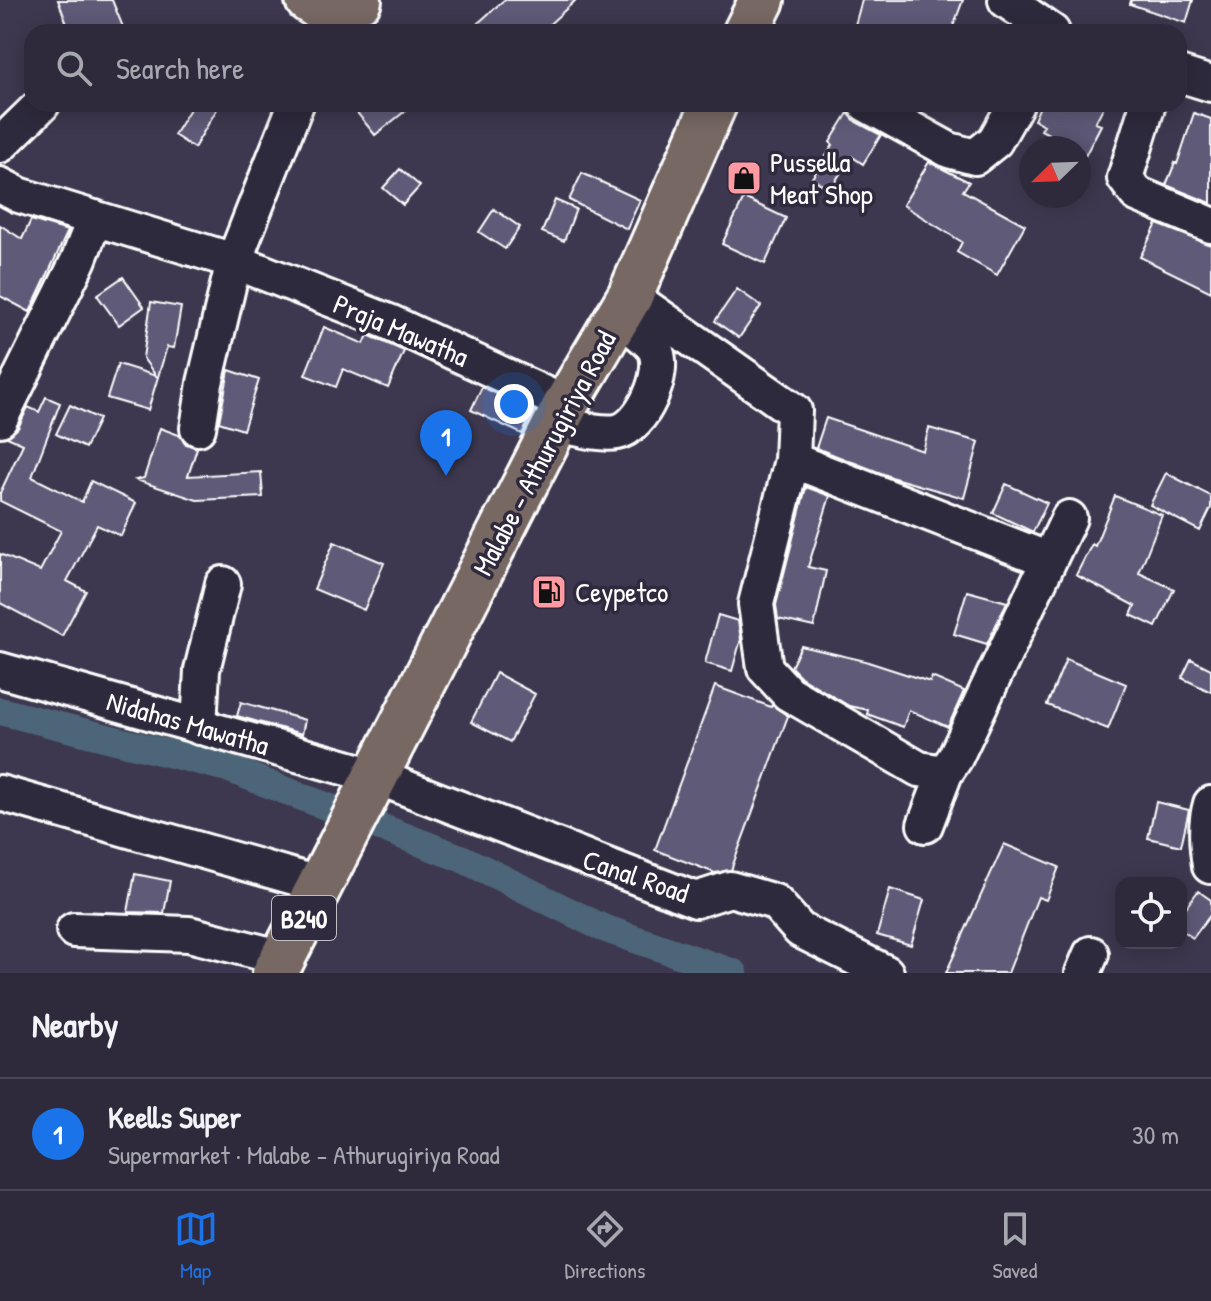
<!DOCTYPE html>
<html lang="en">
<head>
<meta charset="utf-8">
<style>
  :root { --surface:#2e2a3b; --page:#3a3646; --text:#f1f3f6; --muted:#a7a7af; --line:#494655; --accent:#1a73e8 }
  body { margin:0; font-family:"Patrick Hand",sans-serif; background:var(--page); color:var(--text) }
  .controls { position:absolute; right:24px; bottom:24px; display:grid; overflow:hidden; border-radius:16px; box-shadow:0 4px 20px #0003 }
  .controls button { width:72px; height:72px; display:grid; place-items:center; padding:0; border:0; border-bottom:2px solid var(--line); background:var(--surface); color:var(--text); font:40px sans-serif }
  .compass { position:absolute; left:1019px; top:136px; width:72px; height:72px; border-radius:50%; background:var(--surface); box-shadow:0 4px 20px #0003; rotate:247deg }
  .you { position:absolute; left:514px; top:404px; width:28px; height:28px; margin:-20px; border:6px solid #fff; border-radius:50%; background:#1a73e8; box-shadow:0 0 0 12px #1a73e833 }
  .badge { display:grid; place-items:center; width:52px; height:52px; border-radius:50%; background:var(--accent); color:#fff; font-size:26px; font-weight:700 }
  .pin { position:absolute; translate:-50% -66px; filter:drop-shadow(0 2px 4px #0008) }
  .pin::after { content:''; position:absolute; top:42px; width:28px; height:24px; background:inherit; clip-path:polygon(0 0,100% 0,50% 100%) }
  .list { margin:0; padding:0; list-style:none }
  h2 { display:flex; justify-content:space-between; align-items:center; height:104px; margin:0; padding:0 32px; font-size:34px }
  h2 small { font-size:26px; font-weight:400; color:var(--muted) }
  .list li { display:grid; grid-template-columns:52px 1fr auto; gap:24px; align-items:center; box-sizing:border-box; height:112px; padding:0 32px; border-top:2px solid var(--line) }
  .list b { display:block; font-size:30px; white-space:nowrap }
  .list p { margin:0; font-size:26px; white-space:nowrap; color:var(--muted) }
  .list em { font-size:26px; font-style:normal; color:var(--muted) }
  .icon { flex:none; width:44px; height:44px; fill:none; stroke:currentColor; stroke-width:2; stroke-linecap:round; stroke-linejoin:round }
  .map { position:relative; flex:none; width:1211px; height:973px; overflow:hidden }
  .search { position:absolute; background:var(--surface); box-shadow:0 4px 20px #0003; left:24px; right:24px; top:24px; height:88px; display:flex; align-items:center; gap:20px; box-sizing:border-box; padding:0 28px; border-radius:24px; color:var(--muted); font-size:30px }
  .sheet { height:216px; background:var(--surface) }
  nav { display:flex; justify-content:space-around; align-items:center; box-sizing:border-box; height:112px; border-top:2px solid var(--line); background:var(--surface); font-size:22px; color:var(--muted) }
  nav a { display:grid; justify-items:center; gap:4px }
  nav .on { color:var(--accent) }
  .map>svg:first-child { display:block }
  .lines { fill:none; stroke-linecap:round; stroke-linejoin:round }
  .canal { stroke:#4e6578; stroke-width:28 }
  .building { fill:#5f5a78; stroke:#fff; stroke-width:2 }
  .minor-casing { stroke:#fff; stroke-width:40 }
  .major-casing { stroke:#fff; stroke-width:50 }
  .minor { stroke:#2f2a3d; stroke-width:34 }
  .major { stroke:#776864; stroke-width:44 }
  .labels { text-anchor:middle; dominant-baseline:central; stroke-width:7; stroke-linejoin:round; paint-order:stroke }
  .shield { fill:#2f2a3d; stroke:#c1bfc5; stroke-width:2 }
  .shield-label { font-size:26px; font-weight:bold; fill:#fff }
  .poi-label { font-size:28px; fill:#fff; stroke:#2f2a3d; text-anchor:start }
  .street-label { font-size:28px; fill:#fff; stroke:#2f2a3d }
</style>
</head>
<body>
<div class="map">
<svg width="1211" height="973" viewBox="0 0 1211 973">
  <rect width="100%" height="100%" fill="#3d384f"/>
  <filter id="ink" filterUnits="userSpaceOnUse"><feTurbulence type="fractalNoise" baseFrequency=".0125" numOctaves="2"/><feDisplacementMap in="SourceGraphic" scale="16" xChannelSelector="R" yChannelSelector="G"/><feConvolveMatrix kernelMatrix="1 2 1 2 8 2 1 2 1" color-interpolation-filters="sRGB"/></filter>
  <g filter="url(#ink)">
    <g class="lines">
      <path class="canal" d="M0,711l227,57 236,91 140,69 131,45"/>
    </g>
    <path class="building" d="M58,0h54l13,32h-55z
      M504,0h72l-35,32h-73z
      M862,0h101l-12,32h-74l-22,-7z
      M1131,0h62l-7,23 -56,-19z
      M193,104h27l-26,44 -20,-13z
      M350,104h64l-39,31z
      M1041,104h64l-10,19 6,2 -17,33 -5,-3v-7h-14l1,-5 -25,-13 3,-5 -10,-5z
      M848,113l8,9 25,13 -18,29 -12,-8 -21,34 -18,-12 21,-33 -3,-3z
      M1194,113l17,6v84l-45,-18 9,-22 2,1z
      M929,162l40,20 -6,9 62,34 -28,50 -40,-23 5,-10 -59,-37z
      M400,169l20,17 -17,19 -20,-17z
      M582,173l58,27 -13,29 -58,-29z
      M744,198l42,20 -21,46 -43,-20z
      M555,200l21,9 -12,32 -22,-9z
      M494,209l26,18 -15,22 -26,-17z
      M31,220l37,11 -38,81 -30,-16v-71l22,14z
      M1157,224l54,21v47l-71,-35z
      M123,277l21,30 -25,18 -22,-30z
      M737,289l24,17 -22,32 -24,-17z
      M151,302l30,5 -7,41 -7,-1 -19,63 -41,-12 11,-34 38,12 -13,-18z
      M324,327l40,17 4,-9 36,16 -16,37 -45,-19 -7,18 -31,-12z
      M229,370l30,10 -16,50 -24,-8z
      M482,387l52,24 -12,23 -51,-24z
      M46,397l14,6 -28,74 50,25 9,-21 45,22 -15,33 -24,-11 -30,56 19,10 -24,45 -62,-33v-49l40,17 21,-40 -61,-30v-8l23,-49 -16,-7 11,-9 10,-21 11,5z
      M70,405l29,14 -14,29 -29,-14z
      M826,418l97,33 6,-23 50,14 -15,56 -70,-20 -78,-30z
      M160,428l19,7 7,9 11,4 -9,28 73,-4 2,25 -66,3 -61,-20 8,-2z
      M1166,473l45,23v12l-11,23 -50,-26z
      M1006,484l41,19 -14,29 -40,-19z
      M806,487l24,9 -22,71 18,4 -12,56 -36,-8 -2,-14z
      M1115,496l47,19 -23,58 35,16 -18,38 -25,-12 4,-9 -59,-31 16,-31 3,2z
      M334,542l50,21 -20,47 -50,-21z
      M967,591l40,11 -20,42 -33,-10z
      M718,615l20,6 3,18 -9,32 -27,-8z
      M801,646l64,15 65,21 2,-5 32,14 -16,36 -39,-17 -6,17 -36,-13 1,-4 -19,-4 -48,-29 -10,-10z
      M1066,659l60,25 -18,45 -61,-24z
      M1191,659l20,10v23l-29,-14z
      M496,673l39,21 -25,48 -39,-20z
      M715,686l56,21 1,-2 16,11 -57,154 -16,3 -60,-23z
      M241,702l64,18 -3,14 -65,-18z
      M1156,802l33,8 -8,36 -33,-8z
      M1004,844l55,23 -13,33 -8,-3 -30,76h-62z
      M135,874l35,7 -6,32 -36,-1z
      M890,889l34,11 -13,45 -34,-10z
      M1198,891l13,9v14l-18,24 -12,-8v-16z"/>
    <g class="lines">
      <defs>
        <path id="minor" d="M1006,0l46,32
          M1179,74l32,10
          M866,104l83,46 26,7 20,-16 21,-37
          M1148,104l-23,74 12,16 74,31
          M0,145l42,-41
          M0,185l19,10 215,66 155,61 177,82
          M630,296l164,115 -2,49 -36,144 9,64 23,25 131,76 26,4 10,-15 114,-240
          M0,419l78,-158 17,-43
          M555,424c19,3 44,11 62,8 25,-4 50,-60 38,-83 -8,-12 -26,-23 -37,-33
          M198,428l7,-45 29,-122 62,-157
          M792,460l257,100
          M0,670l375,106 321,124 34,-11 45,13 25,28 86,43
          M199,727l3,-57 21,-86
          M0,793l322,92
          M925,825l20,-52
          M1210,866c-3,-21 -5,-42 1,-62
          M74,930l115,4 94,24
          M1083,973l8,-19"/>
        <path id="major" d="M308,0l17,11 34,-11
          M746,32l16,-32
          M275,973l291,-569 64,-108 84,-192"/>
      </defs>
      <use href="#minor" class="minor-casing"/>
      <use href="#major" class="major-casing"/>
      <use href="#minor" class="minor"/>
      <use href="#major" class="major"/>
    </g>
  </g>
  <defs>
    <symbol id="shop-square" viewBox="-11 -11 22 22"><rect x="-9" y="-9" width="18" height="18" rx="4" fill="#ff9aa2" stroke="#2f2a3d"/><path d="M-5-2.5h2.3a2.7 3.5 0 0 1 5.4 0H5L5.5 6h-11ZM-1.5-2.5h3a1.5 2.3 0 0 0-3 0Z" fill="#111"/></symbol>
    <symbol id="fuel-square" viewBox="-11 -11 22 22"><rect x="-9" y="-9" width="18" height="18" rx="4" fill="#ff9aa2" stroke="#2f2a3d"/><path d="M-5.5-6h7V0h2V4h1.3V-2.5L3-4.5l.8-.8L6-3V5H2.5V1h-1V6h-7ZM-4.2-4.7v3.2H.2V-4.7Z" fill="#111"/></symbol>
  </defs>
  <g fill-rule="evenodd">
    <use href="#shop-square" x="724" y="158" width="40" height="40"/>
    <use href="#fuel-square" x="529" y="572" width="40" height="40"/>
  </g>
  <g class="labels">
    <rect class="shield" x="272" y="896" width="64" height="44" rx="6"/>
    <g class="shield-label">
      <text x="304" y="918">B240</text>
    </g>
    <g class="poi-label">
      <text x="770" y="162">Pussella<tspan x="770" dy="32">Meat Shop</tspan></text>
      <text x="575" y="592">Ceypetco</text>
    </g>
    <g class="street-label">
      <text transform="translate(401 330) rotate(23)">Praja Mawatha</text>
      <text transform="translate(544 453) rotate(-62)">Malabe - Athurugiriya Road</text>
      <text transform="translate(188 723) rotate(16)">Nidahas Mawatha</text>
      <text transform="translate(636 876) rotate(19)">Canal Road</text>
    </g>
  </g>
</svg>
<div class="controls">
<button><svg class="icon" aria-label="locate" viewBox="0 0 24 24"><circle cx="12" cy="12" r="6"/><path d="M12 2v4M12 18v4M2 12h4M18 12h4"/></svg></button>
</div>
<svg class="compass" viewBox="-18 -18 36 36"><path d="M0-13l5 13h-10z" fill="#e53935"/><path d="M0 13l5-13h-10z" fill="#a7a7af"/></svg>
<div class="you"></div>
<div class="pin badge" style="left:446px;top:476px">1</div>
<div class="search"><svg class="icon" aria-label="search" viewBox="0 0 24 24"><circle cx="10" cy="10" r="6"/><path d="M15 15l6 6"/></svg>Search here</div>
</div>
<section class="sheet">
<h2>Nearby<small></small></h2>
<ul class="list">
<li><span class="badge">1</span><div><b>Keells Super</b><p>Supermarket · Malabe - Athurugiriya Road</p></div><em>30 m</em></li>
</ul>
</section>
<nav>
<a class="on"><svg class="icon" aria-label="map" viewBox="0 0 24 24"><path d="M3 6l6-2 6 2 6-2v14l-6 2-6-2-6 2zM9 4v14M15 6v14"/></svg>Map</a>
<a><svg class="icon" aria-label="directions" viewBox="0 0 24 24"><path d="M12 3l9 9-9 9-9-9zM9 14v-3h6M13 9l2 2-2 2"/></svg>Directions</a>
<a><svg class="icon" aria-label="saved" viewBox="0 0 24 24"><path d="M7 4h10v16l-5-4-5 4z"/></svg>Saved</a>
</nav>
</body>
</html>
